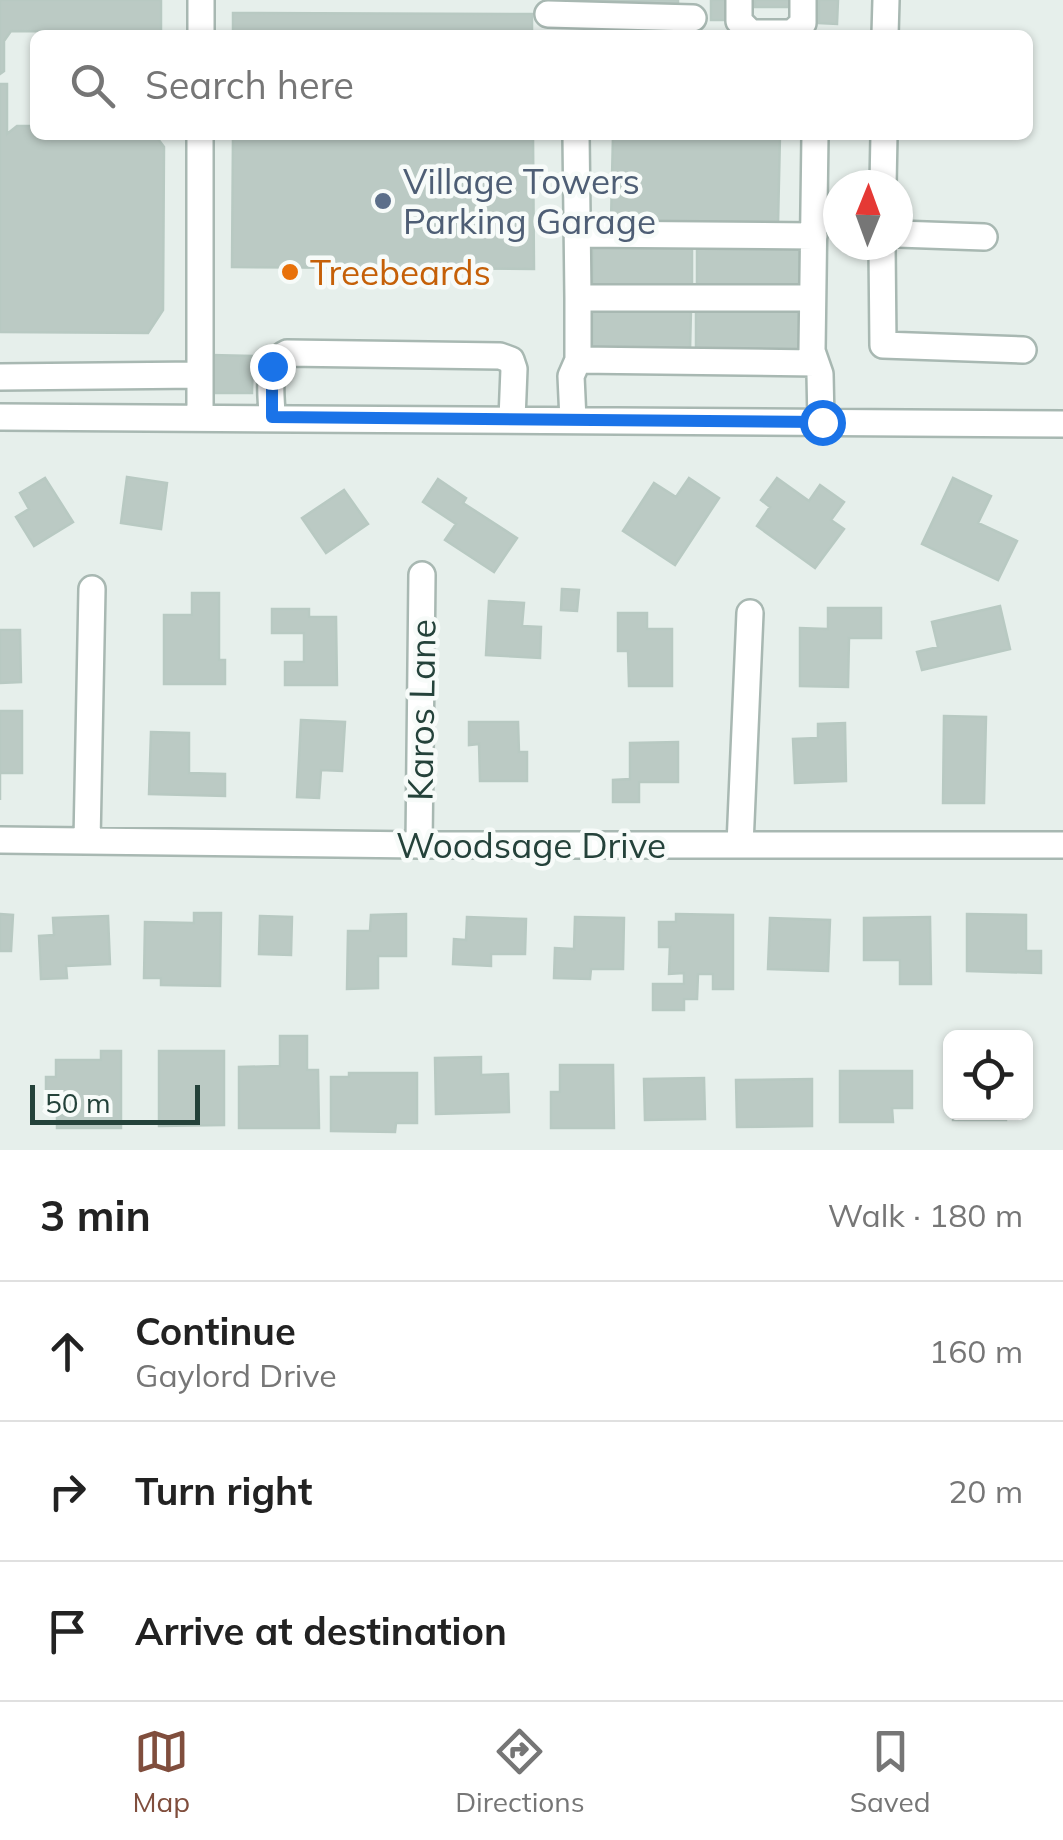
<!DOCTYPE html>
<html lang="en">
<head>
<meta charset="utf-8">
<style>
  :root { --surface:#fff; --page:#f6f6f6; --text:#222; --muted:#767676; --line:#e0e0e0; --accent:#804e3d }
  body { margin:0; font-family:Mulish,sans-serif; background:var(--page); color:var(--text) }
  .controls { position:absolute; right:30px; bottom:30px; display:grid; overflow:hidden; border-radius:15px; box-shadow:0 2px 8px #0004 }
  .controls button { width:90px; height:90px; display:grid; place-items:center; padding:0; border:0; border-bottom:2px solid var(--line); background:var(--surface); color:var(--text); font:50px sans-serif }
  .compass { position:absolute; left:823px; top:170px; width:90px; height:90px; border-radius:50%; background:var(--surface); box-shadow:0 2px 8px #0004; rotate:1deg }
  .scale { position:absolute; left:30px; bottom:25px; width:170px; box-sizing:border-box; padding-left:10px; border:5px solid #24423a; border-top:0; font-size:28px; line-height:35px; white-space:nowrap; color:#24423a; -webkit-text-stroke:8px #f7fbf9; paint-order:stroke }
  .stop { position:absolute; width:30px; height:30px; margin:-22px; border:8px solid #1a73e8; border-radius:50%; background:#fff }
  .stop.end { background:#1a73e8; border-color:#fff; box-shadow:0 2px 10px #0008 }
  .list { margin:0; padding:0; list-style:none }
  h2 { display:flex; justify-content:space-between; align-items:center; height:130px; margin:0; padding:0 40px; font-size:42px }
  h2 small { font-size:32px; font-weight:400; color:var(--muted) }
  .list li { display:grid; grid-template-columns:65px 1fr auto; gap:30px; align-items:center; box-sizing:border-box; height:140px; padding:0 40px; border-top:2px solid var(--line) }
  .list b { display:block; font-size:38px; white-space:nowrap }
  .list p { margin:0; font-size:32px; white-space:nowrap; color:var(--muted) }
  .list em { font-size:32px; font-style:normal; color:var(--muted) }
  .icon { flex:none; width:55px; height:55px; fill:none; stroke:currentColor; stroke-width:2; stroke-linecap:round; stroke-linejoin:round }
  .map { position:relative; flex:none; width:1063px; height:1150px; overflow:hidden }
  .search { position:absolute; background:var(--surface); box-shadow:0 2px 8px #0004; left:30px; right:30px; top:30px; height:110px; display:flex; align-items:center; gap:25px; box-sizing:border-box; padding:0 35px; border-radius:15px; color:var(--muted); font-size:38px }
  .sheet { height:550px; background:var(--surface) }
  nav { display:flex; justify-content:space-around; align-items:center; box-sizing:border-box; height:140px; border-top:2px solid var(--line); background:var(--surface); font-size:28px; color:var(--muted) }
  nav a { display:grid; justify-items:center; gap:5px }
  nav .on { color:var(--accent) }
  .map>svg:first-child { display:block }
  .building { fill:#bbcac4; stroke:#b8c9c2; stroke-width:2.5 }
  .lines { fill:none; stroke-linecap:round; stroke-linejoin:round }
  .minor-casing { stroke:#a8b8b2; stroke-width:30 }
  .minor { stroke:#fff; stroke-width:25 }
  .route { stroke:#1a73e8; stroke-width:12 }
  .service-dot { fill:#5c6f8a; stroke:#f7fbf9; stroke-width:4 }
  .food-dot { fill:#e8710a; stroke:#f7fbf9; stroke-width:4 }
  .labels { text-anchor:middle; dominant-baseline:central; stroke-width:9; stroke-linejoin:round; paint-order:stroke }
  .service-label { font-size:35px; fill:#4e5e75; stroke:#f7fbf9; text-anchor:start }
  .food-label { font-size:35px; fill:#c56008; stroke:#f7fbf9; text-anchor:start }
  .street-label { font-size:35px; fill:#24423a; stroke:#f7fbf9 }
</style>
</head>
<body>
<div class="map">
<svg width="1063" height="1150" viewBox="0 0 1063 1150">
  <rect width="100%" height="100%" fill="#e6efeb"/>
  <path class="building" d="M0,0h161v32l-150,-1 -7,10v30l-4,3z
    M546,0h132v6l-133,-4z
    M711,0h18v20h-18z
    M755,0h40v7h-40z
    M819,0h19l-1,24 -18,-1z
    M233,13l299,1v21h-299z
    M0,84h7v50l10,-8h18v9h120l9,12 -1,163 -15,23 -148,-1z
    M233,135h300l1,134 -302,-2z
    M613,135h167l-2,90 -167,-4z
    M593,247l99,1v40l-99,-1z
    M697,247l102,1v41l-102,-1z
    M593,309l98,1 -1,41 -97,-1z
    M696,310h103v41l-103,-1z
    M211,355l42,1 -1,37h-41z
    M127,477l40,6 -6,46 -40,-6z
    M45,478l28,44 -39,24 -18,-29 13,-8 -9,-16z
    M689,478l30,20 -44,67 -52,-34 31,-48 22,14z
    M777,478l32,23 11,-16 24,17 -13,18 13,9 -29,39 -58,-42 13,-19 -9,-7z
    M953,478l38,18 -13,27 39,18 -19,39 -76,-36z
    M438,479l28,19 -3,5 54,35 -23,34 -49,-32 11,-16 -33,-22z
    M344,490l24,34 -42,29 -24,-35z
    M562,589l17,1 -2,21 -16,-1z
    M192,593h27v67h6v24h-61v-69h28z
    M489,601l35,2 -2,23 19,1 -1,31 -54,-3z
    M1000,606l10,43 -88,21 -5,-18 21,-5 -6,-25z
    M828,608h53v30h-32l-1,49 -48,-1v-58l28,1z
    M272,609h37v8h27l1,68h-52v-23h19v-29h-32z
    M618,613h29v16h25v57h-43l-1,-35h-10z
    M0,630h20l1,52 -21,1z
    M0,711h22v62h-22v27z
    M944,716l42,1 -2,86h-41z
    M301,720l44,2 -3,49 -21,-1 -2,28 -22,-1z
    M469,722h49l1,30h8v29h-47l-1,-37 -10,1z
    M845,723l1,58 -51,2 -2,-44 25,-1v-14z
    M151,732l38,1v40l36,1v22l-76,-2z
    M678,742v40h-39v20h-26v-22l17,-1v-36z
    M194,913h27l-1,73 -59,-1v-7h-17l1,-56 49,1z
    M0,914l13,1 -2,36h-11z
    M406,914v42h-28v32l-31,1 1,-58h22l1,-16z
    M676,914l57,1v74h-20v-15h-15l-1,25h-13v11h-31v-26h31v-11l-15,1 1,-27h-11v-25h17z
    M967,914l59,1v36h15v22l-74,-2z
    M108,916l2,48 -44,2 1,12 -26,1 -2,-43 15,-1 -1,-17z
    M260,916l32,1 -1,38 -32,-1z
    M467,917l59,2 -1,35h-34v12l-38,-2 1,-25 12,1z
    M575,917l49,1 -1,51h-32l-1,10 -36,-1 1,-30 19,1z
    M930,917l1,67h-31v-24h-36v-42z
    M770,918l60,2 -2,51 -60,-2z
    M280,1036h27v34h11l1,58h-80v-61l41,-1z
    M101,1051h20v77h-64v-25l-11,-1v-25h10v-17h45z
    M159,1051h65v74l-65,1z
    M481,1057v18l27,-1 1,38 -73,2 -1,-56z
    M560,1065h53l1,63h-63v-36h9z
    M840,1071h72v37h-20l1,14h-53z
    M349,1073h68v50h-21l-1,9 -64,-1v-54h18z
    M704,1078l1,41 -60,1 -1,-41z
    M812,1079v47l-75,1 -1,-47z
    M953,1112h53v8h-53z"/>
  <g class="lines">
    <defs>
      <path id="minor" d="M739,0v21l12,12h41l11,-10v-23
        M548,14l145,4
        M201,35v-35
        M885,35l1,-35
        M815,135l-3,216 8,23 1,48
        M883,185l1,-50
        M578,234l236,2
        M898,234l86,3
        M882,245l1,100 140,5
        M578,298h234
        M578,360l237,3
        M0,377l200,-2
        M200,416v-281
        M0,417l1063,7
        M272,417c0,-22 -8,-53 15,-64l213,3 11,4 3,9 -2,50
        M573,420l-2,-44 7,-16v-62l-2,-163
        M0,840l419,5h644
        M87,841l5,-252
        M419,845l3,-270
        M740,845l10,-232"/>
    </defs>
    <use href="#minor" class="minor-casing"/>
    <use href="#minor" class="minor"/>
  </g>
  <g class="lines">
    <path class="route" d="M272,366v51l550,5"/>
  </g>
  <circle class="service-dot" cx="383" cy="201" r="10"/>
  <circle class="food-dot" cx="290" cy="272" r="10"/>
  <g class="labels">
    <g class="service-label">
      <text x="403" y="181">Village Towers<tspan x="403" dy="40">Parking Garage</tspan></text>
    </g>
    <g class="food-label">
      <text x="310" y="272">Treebeards</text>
    </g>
    <g class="street-label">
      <text transform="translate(421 710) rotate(-89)">Karos Lane</text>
      <text x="531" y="845">Woodsage Drive</text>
    </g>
  </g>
</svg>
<div class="controls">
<button><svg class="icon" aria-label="locate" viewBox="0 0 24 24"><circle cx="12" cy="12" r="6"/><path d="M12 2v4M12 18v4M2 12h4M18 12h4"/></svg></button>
</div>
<svg class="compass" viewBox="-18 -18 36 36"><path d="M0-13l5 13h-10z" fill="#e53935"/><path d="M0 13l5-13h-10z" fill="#767676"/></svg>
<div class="scale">50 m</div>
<div class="stop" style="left:822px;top:422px"></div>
<div class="stop end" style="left:272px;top:366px"></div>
<div class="search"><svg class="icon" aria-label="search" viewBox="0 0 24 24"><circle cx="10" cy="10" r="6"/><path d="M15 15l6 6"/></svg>Search here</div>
</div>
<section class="sheet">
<h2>3 min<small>Walk · 180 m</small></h2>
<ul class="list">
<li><svg class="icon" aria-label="ahead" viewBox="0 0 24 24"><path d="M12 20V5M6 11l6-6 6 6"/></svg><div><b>Continue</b><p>Gaylord Drive</p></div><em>160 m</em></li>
<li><svg class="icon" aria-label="right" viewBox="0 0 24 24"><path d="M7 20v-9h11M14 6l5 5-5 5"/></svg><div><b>Turn right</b></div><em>20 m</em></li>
<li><svg class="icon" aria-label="arrive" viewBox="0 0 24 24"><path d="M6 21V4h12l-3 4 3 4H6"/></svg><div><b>Arrive at destination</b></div></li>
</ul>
</section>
<nav>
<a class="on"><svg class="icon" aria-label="map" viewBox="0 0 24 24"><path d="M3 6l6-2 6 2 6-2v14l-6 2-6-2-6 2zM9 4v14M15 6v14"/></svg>Map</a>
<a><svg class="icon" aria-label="directions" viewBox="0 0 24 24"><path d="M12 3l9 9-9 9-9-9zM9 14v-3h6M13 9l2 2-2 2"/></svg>Directions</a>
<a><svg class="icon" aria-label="saved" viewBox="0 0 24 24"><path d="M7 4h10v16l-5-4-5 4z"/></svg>Saved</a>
</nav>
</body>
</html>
